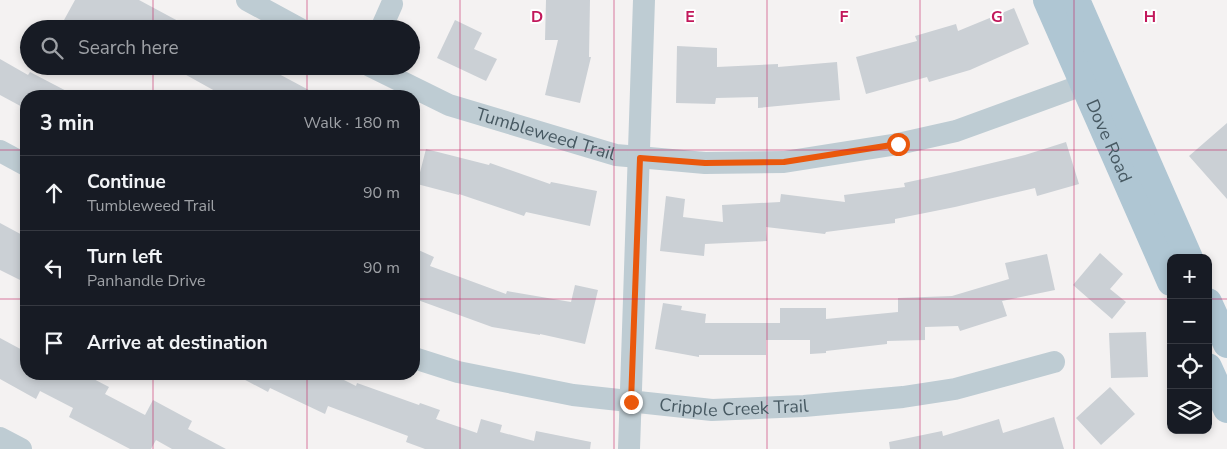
<!DOCTYPE html>
<html lang="en">
<head>
<meta charset="utf-8">
<style>
  :root { --surface:#171b24; --page:#20242c; --text:#f1f3f6; --muted:#9ea1a6; --line:#363941 }
  body { margin:0; font-family:"Nunito Sans",sans-serif; background:var(--page); color:var(--text) }
  .controls { position:absolute; right:15px; bottom:15px; display:grid; overflow:hidden; border-radius:10px; box-shadow:0 2px 8px #0003 }
  .controls button { width:45px; height:45px; display:grid; place-items:center; padding:0; border:0; border-bottom:1px solid var(--line); background:var(--surface); color:var(--text); font:25px sans-serif }
  .stop { position:absolute; width:15px; height:15px; margin:-11px; border:4px solid #ea580c; border-radius:50%; background:#fff }
  .stop.end { background:#ea580c; border-color:#fff; box-shadow:0 1px 5px #0008 }
  .list { margin:0; padding:0; list-style:none }
  h2 { display:flex; justify-content:space-between; align-items:center; height:65px; margin:0; padding:0 20px; font-size:21px }
  h2 small { font-size:16px; font-weight:400; color:var(--muted) }
  .list li { display:grid; grid-template-columns:32px 1fr auto; gap:15px; align-items:center; box-sizing:border-box; height:75px; padding:0 20px; border-top:1px solid var(--line) }
  .list b { display:block; font-size:19px; white-space:nowrap }
  .list p { margin:0; font-size:16px; white-space:nowrap; color:var(--muted) }
  .list em { font-size:16px; font-style:normal; color:var(--muted) }
  .icon { flex:none; width:28px; height:28px; fill:none; stroke:currentColor; stroke-width:2; stroke-linecap:round; stroke-linejoin:round }
  .map { position:relative; flex:none; width:1227px; height:449px; overflow:hidden }
  .search { position:absolute; background:var(--surface); box-shadow:0 2px 8px #0003; left:20px; top:20px; width:400px; height:55px; display:flex; align-items:center; gap:12px; box-sizing:border-box; padding:0 18px; border-radius:28px; color:var(--muted); font-size:19px }
  .panel { position:absolute; background:var(--surface); box-shadow:0 2px 8px #0003; left:20px; top:90px; width:400px; height:290px; border-radius:20px }
  .map>svg:first-child { display:block }
  .building { fill:#cbd0d5 }
  .lines { fill:none; stroke-linecap:round; stroke-linejoin:round }
  .minor { stroke:#beccd3; stroke-width:22 }
  .major { stroke:#afc6d3; stroke-width:28 }
  .route { stroke:#ea580c; stroke-width:6 }
  .grid { fill:none; stroke:#c2185b; stroke-width:1; stroke-opacity:0.55 }
  .labels { text-anchor:middle; dominant-baseline:central; stroke-width:4; stroke-linejoin:round; paint-order:stroke }
  .street-label { font-size:18px; fill:#475962; stroke:#fff }
  .grid-label { font-size:16px; text-anchor:middle; font-weight:bold; fill:#c2185b; stroke:#fff; stroke-width:4; stroke-linejoin:round; paint-order:stroke }
</style>
</head>
<body>
<div class="map">
<svg width="1227" height="449" viewBox="0 0 1227 449">
  <rect width="100%" height="100%" fill="#f4f2f2"/>
  <path class="building" d="M75,0h64l54,29h-112l-17,-9z
    M546,0h44l-1,57h2l-11,46 -35,-8 13,-55h-13z
    M1014,8l15,36 -59,26 -41,12 -2,-5 -61,17 -10,-37 61,-16 -2,-5 41,-12 2,7z
    M455,20l27,13 -8,16 23,10 -11,22 -49,-23z
    M677,46l40,2v19l61,-3v3l59,-5 3,38 -82,8v-11l-42,1 -1,6 -39,-1z
    M0,59l28,16 2,-3 46,24h-50v13l-26,-14z
    M170,66h94l56,30h-96z
    M1227,123v76l-38,-43z
    M1066,142l13,42 -42,12 -2,-8 -80,19 -60,12v4l-69,9 -1,2 -59,-7 1,14 -62,3 -1,12 -44,-5 6,-55 19,3 -2,18 40,5 -1,-17 58,-3 1,-8 64,8 -1,-7 61,-8 -1,-4 46,-10 75,-18z
    M426,149l63,16 1,-2 60,21 1,-2 46,9 -7,35 -64,-14 -2,4 -65,-22v1l-42,-11z
    M0,223l26,14v46l-26,-13z
    M414,248l20,9 -4,9 76,28 1,-3 64,11 4,-17 23,5 -13,54 -45,-10v1l-48,-8 -77,-28 -1,2z
    M1100,253l23,21 -13,15 16,13 -14,17 -39,-34z
    M1047,254l8,36 -53,11 5,15 -47,15 -2,-5 -33,1v13l-38,1v3l-61,7v2l-16,1v-14h-44v15h-67v2l-44,-8 8,-46 19,3 -1,4 25,4 -1,9h75v-15h46v11l72,-7v-14l54,-2 57,-17 -4,-16z
    M1146,332l2,45 -37,1 -2,-45z
    M0,338l26,14v22h58l25,13 -4,7 40,21 8,-15 39,21 -4,8 38,20h-54l-16,-9 -5,9h-21l-61,-32 4,-9 -33,-17 -4,8 -36,-20z
    M234,374h98l24,12 1,-3 62,22 1,-2 20,7 -4,9 41,14 4,-14 21,6 -2,7 34,9 2,-10 55,11 -1,7h-165l-19,-7 2,-6 -80,-30 -3,8 -55,-26 -2,4z
    M1110,387l25,27 -34,31 -25,-27z
    M1054,417l10,32h-174l-1,-7 53,-11 1,5 56,-17 4,14z"/>
  <g class="lines">
    <g class="minor">
      <path d="M247,0l53,29"/>
      <path d="M381,29l11,-25"/>
      <path id="s1" d="M370,66l79,39 167,50 89,8 79,-1 114,-18 58,-13 143,-52"/>
      <path d="M0,151l26,14"/>
      <path id="s2" d="M414,358l44,14 115,23 139,15 92,-4 99,-9 52,-8 99,-27"/>
      <path d="M0,438l21,11"/>
      <path d="M629,449l15,-449"/>
    </g>
    <g class="major">
      <path id="s3" d="M1047,0l124,282"/>
      <path d="M1076,0l113,258"/>
      <path d="M1208,302l19,42"/>
      <path d="M1208,367l19,42"/>
    </g>
  </g>
  <g class="lines">
    <path class="route" d="M631,402l9,-244 65,5 79,-1 114,-18"/>
  </g>
  <path class="grid" d="M153,0v29M307,0v29M460,0v449M614,0v449M767,0v449M920,0v449M1074,0v449M153,66v30M307,66v30M0,150h26M414,150h813M0,299h26M414,299h757M1208,299h19M153,374v75M307,374v75"/>
  <g class="labels">
    <g class="street-label">
      <text stroke="none"><textPath href="#s1" startOffset="189">Tumbleweed Trail</textPath></text>
      <text stroke="none"><textPath href="#s3" startOffset="154">Dove Road</textPath></text>
      <text stroke="none"><textPath href="#s2" startOffset="325">Cripple Creek Trail</textPath></text>
    </g>
  </g>
  <g class="grid-label">
    <text x="537" y="22">D</text>
    <text x="690" y="22">E</text>
    <text x="844" y="22">F</text>
    <text x="997" y="22">G</text>
    <text x="1150" y="22">H</text>
  </g>
</svg>
<div class="controls">
<button>+</button>
<button>−</button>
<button><svg class="icon" aria-label="locate" viewBox="0 0 24 24"><circle cx="12" cy="12" r="6"/><path d="M12 2v4M12 18v4M2 12h4M18 12h4"/></svg></button>
<button><svg class="icon" aria-label="layers" viewBox="0 0 24 24"><path d="M12 4l9 5-9 5-9-5zM3 14l9 5 9-5"/></svg></button>
</div>
<div class="stop" style="left:898px;top:144px"></div>
<div class="stop end" style="left:631px;top:402px"></div>
<div class="search"><svg class="icon" aria-label="search" viewBox="0 0 24 24"><circle cx="10" cy="10" r="6"/><path d="M15 15l6 6"/></svg>Search here</div>
<section class="panel">
<h2>3 min<small>Walk · 180 m</small></h2>
<ul class="list">
<li><svg class="icon" aria-label="ahead" viewBox="0 0 24 24"><path d="M12 20V5M6 11l6-6 6 6"/></svg><div><b>Continue</b><p>Tumbleweed Trail</p></div><em>90 m</em></li>
<li><svg class="icon" aria-label="left" viewBox="0 0 24 24"><path d="M17 20v-9H6M10 6l-5 5 5 5"/></svg><div><b>Turn left</b><p>Panhandle Drive</p></div><em>90 m</em></li>
<li><svg class="icon" aria-label="arrive" viewBox="0 0 24 24"><path d="M6 21V4h12l-3 4 3 4H6"/></svg><div><b>Arrive at destination</b></div></li>
</ul>
</section>
</div>
</body>
</html>
